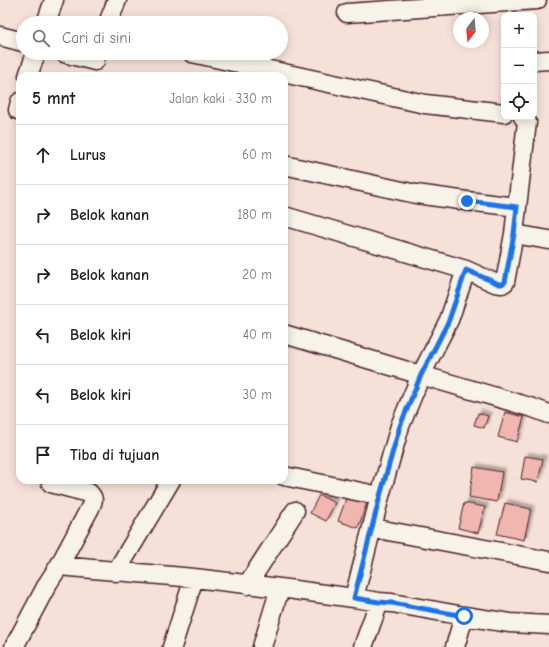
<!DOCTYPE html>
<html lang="id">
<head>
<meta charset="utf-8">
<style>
  :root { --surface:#fff; --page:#f2f2f2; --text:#202124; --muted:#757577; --line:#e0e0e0 }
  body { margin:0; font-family:"Comic Neue",sans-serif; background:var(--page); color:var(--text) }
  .controls { position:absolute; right:12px; top:12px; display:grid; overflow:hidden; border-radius:8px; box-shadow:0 2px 10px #0003 }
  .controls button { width:36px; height:36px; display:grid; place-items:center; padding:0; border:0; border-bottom:1px solid var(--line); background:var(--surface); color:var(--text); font:20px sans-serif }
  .compass { position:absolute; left:453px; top:12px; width:36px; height:36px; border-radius:50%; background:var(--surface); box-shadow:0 2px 10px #0003; rotate:196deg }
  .stop { position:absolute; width:12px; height:12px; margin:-9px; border:3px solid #1a73e8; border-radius:50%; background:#fff }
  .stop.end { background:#1a73e8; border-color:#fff; box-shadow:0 1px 4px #0008 }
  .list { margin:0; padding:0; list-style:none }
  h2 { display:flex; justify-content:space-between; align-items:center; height:52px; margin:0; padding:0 16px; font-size:17px }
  h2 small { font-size:13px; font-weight:400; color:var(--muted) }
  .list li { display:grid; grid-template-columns:26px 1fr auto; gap:12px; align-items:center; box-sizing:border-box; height:60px; padding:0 16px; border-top:1px solid var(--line) }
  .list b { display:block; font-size:15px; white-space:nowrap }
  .list em { font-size:13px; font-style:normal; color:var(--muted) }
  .icon { flex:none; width:22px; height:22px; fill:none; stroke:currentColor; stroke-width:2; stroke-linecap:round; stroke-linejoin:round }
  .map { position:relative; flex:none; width:549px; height:647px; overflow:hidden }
  .search { position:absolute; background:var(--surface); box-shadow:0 2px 10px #0003; left:16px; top:16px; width:272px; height:44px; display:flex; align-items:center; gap:10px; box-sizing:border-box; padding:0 14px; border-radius:22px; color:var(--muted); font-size:15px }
  .panel { position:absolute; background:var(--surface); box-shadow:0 2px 10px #0003; left:16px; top:72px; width:272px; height:412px; border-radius:12px }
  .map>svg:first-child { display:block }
  .building { fill:#f1b6af; stroke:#4a1f2b; filter:url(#shadow) }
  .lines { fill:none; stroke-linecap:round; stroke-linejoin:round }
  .minor-casing { stroke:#4a1f2b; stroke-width:21 }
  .minor { stroke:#f7f3e8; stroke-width:18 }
  .route { stroke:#1a73e8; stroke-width:5 }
</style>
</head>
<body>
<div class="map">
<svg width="549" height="647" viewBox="0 0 549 647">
  <defs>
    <filter id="shadow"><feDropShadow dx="3.5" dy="-3.5" stdDeviation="1" flood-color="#0004"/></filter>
  </defs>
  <rect width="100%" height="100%" fill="#f5e1d7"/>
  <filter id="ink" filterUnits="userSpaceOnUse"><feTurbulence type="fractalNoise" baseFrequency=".025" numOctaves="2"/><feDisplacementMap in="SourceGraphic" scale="8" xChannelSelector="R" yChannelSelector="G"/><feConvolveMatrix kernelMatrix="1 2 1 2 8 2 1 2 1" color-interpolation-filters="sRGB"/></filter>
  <g filter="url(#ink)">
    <path class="building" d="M505,412l19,5 -7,25 -19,-5z
      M478,413l10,3 -4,12 -10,-3z
      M525,456l18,3 -5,23 -17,-3z
      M474,467l28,5 -5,30 -28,-5z
      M348,493l20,7 -10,28 -20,-7z
      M319,495l16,8 -9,18 -16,-8z
      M464,503l21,4 -7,26 -20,-5z
      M505,503l26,6 -7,31 -27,-6z"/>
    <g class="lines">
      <defs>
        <path id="minor" d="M347,13l190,-13
          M46,23l8,-23
          M108,23l9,-23
          M0,36l23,6
          M64,53l31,8
          M192,53l233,51 79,9
          M534,61l15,-1
          M28,76l8,-23
          M18,110l2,-8
          M284,165l132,29 51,7 50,6 -3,27 -9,48 -3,2 -7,-1 -29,-13 -182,-54
          M517,207l10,-85 -4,-5
          M514,234l35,6
          M466,270l-17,50 -28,55 112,33 16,6
          M284,334l137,41 -21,51 -20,70 -26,102
          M284,476l96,20
          M51,483l38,10c6,6 4,8 1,15l-31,58
          M372,528l177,33
          M116,572l55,-92
          M247,585l48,-74
          M14,647l34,-64 11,-17 135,12 86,10 74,10 25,4 13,1 72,13 46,7 39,2
          M172,647l22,-69
          M262,647l18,-59
          M363,647l16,-45
          M455,647l9,-31"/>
      </defs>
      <use href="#minor" class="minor-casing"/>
      <use href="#minor" class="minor"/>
    </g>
  </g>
  <g class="lines" filter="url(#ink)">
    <path class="route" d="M464,616l-72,-13 -13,-1 -25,-4 26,-102 20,-70 21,-51 19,-37 9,-18 17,-50 33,14h3l3,-2 9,-48 3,-27 -50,-6"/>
  </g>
</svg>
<div class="controls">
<button>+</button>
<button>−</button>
<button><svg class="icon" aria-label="locate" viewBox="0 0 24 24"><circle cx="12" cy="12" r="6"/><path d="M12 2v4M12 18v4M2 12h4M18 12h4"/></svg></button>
</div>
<svg class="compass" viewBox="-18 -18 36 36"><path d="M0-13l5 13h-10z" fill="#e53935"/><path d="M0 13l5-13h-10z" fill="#757577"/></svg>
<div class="stop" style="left:464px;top:616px"></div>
<div class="stop end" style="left:467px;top:201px"></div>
<div class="search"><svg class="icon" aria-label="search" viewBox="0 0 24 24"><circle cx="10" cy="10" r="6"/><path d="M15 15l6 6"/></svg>Cari di sini</div>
<section class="panel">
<h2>5 mnt<small>Jalan kaki · 330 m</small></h2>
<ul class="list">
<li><svg class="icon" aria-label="ahead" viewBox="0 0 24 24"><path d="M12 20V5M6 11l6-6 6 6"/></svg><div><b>Lurus</b></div><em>60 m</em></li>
<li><svg class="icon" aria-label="right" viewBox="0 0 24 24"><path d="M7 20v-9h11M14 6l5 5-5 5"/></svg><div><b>Belok kanan</b></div><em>180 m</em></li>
<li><svg class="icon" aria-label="right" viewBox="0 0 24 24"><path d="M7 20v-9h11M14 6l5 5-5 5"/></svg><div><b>Belok kanan</b></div><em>20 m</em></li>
<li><svg class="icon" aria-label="left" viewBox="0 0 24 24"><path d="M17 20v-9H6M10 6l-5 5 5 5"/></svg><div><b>Belok kiri</b></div><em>40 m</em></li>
<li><svg class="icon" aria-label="left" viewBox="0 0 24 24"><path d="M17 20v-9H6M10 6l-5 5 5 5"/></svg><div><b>Belok kiri</b></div><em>30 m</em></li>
<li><svg class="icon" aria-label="arrive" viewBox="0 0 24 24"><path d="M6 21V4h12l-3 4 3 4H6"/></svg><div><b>Tiba di tujuan</b></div></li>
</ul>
</section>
</div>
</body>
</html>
